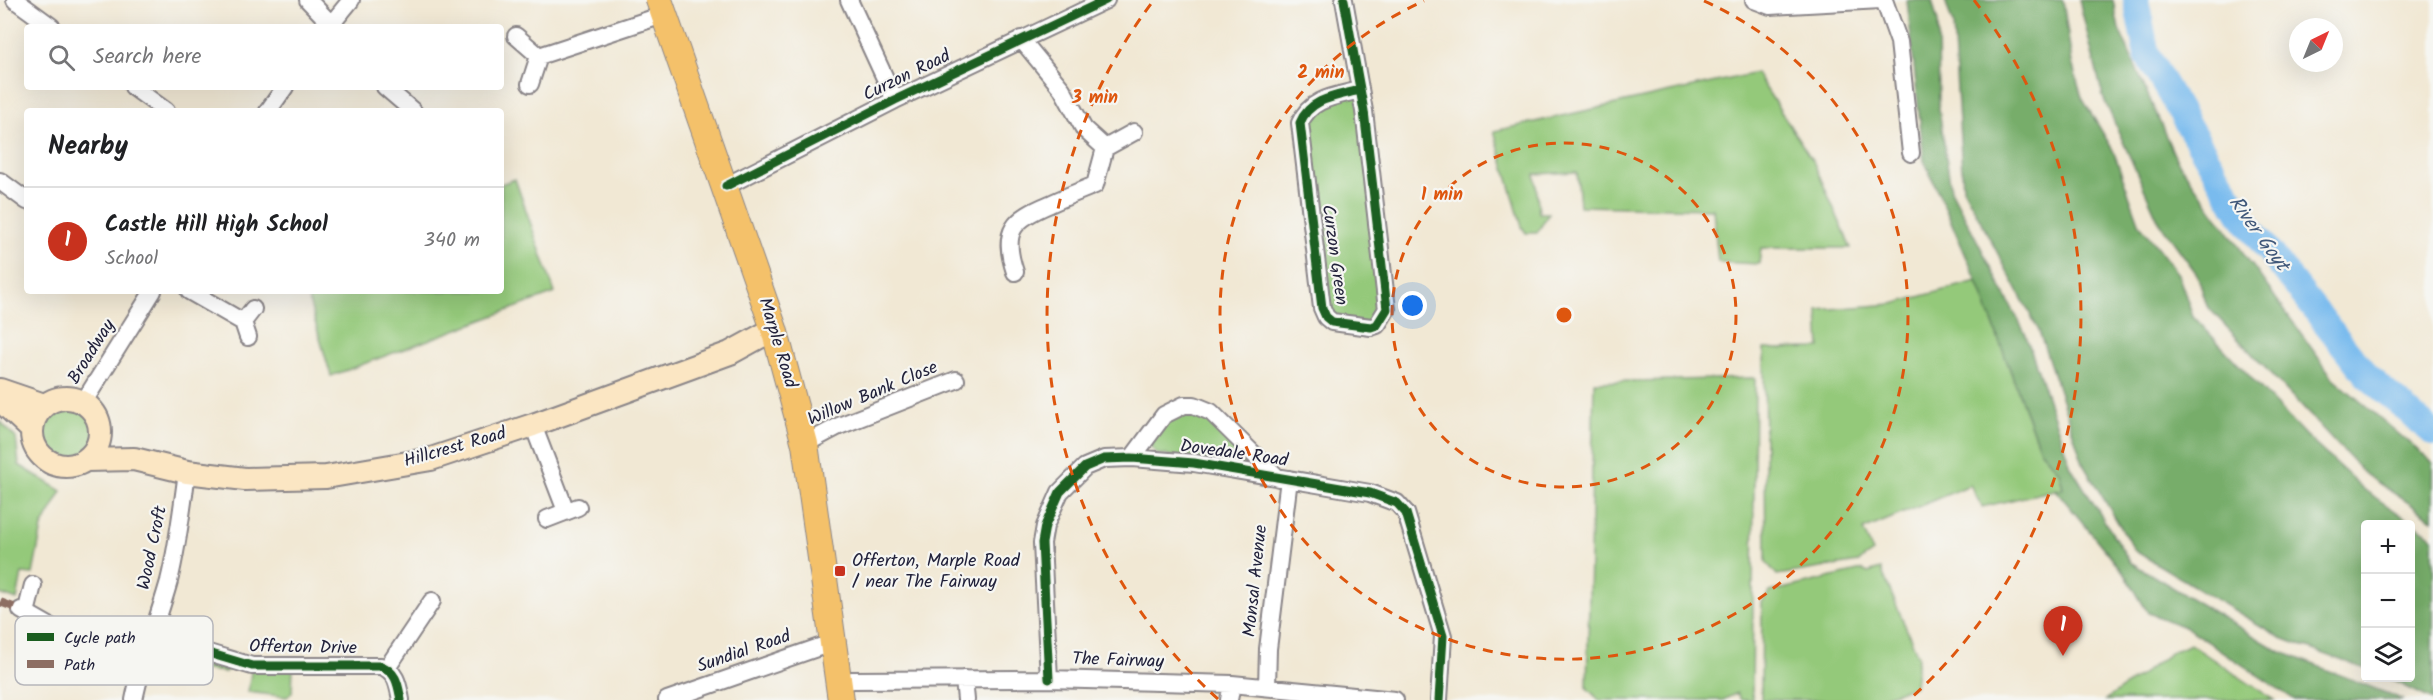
<!DOCTYPE html>
<html lang="en">
<head>
<meta charset="utf-8">
<style>
  :root { --surface:#fff; --page:#f2f2f2; --text:#202124; --muted:#757577; --line:#e0e0e0; --accent:#c8321e }
  body { margin:0; font-family:Kalam,sans-serif; background:var(--page); color:var(--text) }
  .controls { position:absolute; right:18px; bottom:18px; display:grid; overflow:hidden; border-radius:6px; box-shadow:0 6px 24px #0002 }
  .controls button { width:54px; height:54px; display:grid; place-items:center; padding:0; border:0; border-bottom:2px solid var(--line); background:var(--surface); color:var(--text); font:30px sans-serif }
  .compass { position:absolute; left:2289px; top:18px; width:54px; height:54px; border-radius:50%; background:var(--surface); box-shadow:0 6px 24px #0002; rotate:43deg }
  .you { position:absolute; left:1413px; top:306px; width:21px; height:21px; margin:-15px; border:4px solid #fff; border-radius:50%; background:#1a73e8; box-shadow:0 0 0 9px #1a73e833 }
  .badge { display:grid; place-items:center; width:39px; height:39px; border-radius:50%; background:var(--accent); color:#fff; font-size:20px; font-weight:700 }
  .pin { position:absolute; translate:-50% -50px; filter:drop-shadow(0 2px 3px #0008) }
  .pin::after { content:''; position:absolute; top:32px; width:21px; height:18px; background:inherit; clip-path:polygon(0 0,100% 0,50% 100%) }
  .list { margin:0; padding:0; list-style:none }
  h2 { display:flex; justify-content:space-between; align-items:center; height:78px; margin:0; padding:0 24px; font-size:26px }
  h2 small { font-size:20px; font-weight:400; color:var(--muted) }
  .list li { display:grid; grid-template-columns:39px 1fr auto; gap:18px; align-items:center; box-sizing:border-box; height:108px; padding:0 24px; border-top:2px solid var(--line) }
  .list b { display:block; font-size:22px; white-space:nowrap }
  .list p { margin:0; font-size:20px; white-space:nowrap; color:var(--muted) }
  .list em { font-size:20px; font-style:normal; color:var(--muted) }
  .icon { flex:none; width:33px; height:33px; fill:none; stroke:currentColor; stroke-width:2; stroke-linecap:round; stroke-linejoin:round }
  .map { position:relative; flex:none; width:2433px; height:700px; overflow:hidden }
  .search { position:absolute; background:var(--surface); box-shadow:0 6px 24px #0002; left:24px; top:24px; width:480px; height:66px; display:flex; align-items:center; gap:15px; box-sizing:border-box; padding:0 21px; border-radius:6px; color:var(--muted); font-size:22px }
  .panel { position:absolute; background:var(--surface); box-shadow:0 6px 24px #0002; left:24px; top:108px; width:480px; height:186px; border-radius:6px }
  .map>svg:first-child { display:block }
  .green { fill:#94c97a; stroke:#5b765a; stroke-width:1.5 }
  .forest { fill:#77ad6a; stroke:#4c6852; stroke-width:1.5 }
  .lines { fill:none; stroke-linecap:round; stroke-linejoin:round }
  .river { stroke:#79bbee; stroke-width:26 }
  .street-casing { stroke:#8a8588; stroke-width:20 }
  .secondary-casing { stroke:#8a8588; stroke-width:26 }
  .primary-casing { stroke:#8a8588; stroke-width:28 }
  .street { stroke:#fff; stroke-width:16 }
  .secondary { stroke:#fbe6c3; stroke-width:22 }
  .primary { stroke:#f4c16a; stroke-width:26 }
  .quiet { stroke:#8d6e63; stroke-width:8; stroke-dasharray:15 8; stroke-linecap:butt }
  .cycleway-casing { stroke:#f6f6f2; stroke-width:13 }
  .cycleway { stroke:#1b5e20; stroke-width:9 }
  .ring { fill:none; stroke:#de560e; stroke-width:3; stroke-dasharray:10 8 }
  .poi-dot { fill:#c8321e; stroke:#f6f6f2; stroke-width:2 }
  .labels { text-anchor:middle; dominant-baseline:central; stroke-width:4.5; stroke-linejoin:round; paint-order:stroke }
  .street-label { font-size:18px; fill:#22223b; stroke:#f6f6f2 }
  .poi-label { font-size:18px; fill:#22223b; stroke:#f6f6f2; text-anchor:start }
  .water-label { font-size:20px; font-style:italic; fill:#40587a; stroke:#f6f6f2 }
  .key { fill:#f6f6f2; stroke:#b6b6bb; stroke-width:1.5 }
  .key-label { font-size:16px; fill:#22223b }
  .centre { fill:#de560e; stroke:#f6f6f2; stroke-width:3 }
  .ring-label { font-size:18px; text-anchor:middle; font-weight:bold; fill:#de560e; stroke:#f6f6f2; stroke-width:4.5; stroke-linejoin:round; paint-order:stroke }
</style>
</head>
<body>
<div class="map">
<svg width="2433" height="700" viewBox="0 0 2433 700">
  <rect width="100%" height="100%" fill="#f6f6f2"/>
  <filter id="ink" filterUnits="userSpaceOnUse"><feTurbulence type="fractalNoise" baseFrequency=".0167" numOctaves="2"/><feDisplacementMap in="SourceGraphic" scale="12" xChannelSelector="R" yChannelSelector="G"/><feConvolveMatrix kernelMatrix="1 2 1 2 8 2 1 2 1" color-interpolation-filters="sRGB"/></filter>
  <filter id="wash" filterUnits="userSpaceOnUse"><feTurbulence type="fractalNoise" baseFrequency=".008" numOctaves="4" result="noise"/><feDisplacementMap in="SourceGraphic" scale="24" xChannelSelector="R" yChannelSelector="G"/><feGaussianBlur stdDeviation="1.35" result="paint"/><feColorMatrix in="noise" values="0 0 0 0 0 0 0 0 0 0 0 0 0 0 0 0 0 1.4 0 .05"/><feComposite in="paint" operator="in"/></filter>
  <g filter="url(#wash)">
    <rect width="100%" height="100%" fill="#f1e8d4"/>
    <path class="green" d="M1756,73l58,90 37,85h-90l-2,16 -41,-2 -5,-53 -133,-3 -3,-34 -42,2 4,39h10l-12,20h-11l-4,-6 -28,-96z
      M1360,90l27,219 -10,16 -51,-8 -21,-206z
      M515,179l40,114 -224,83 -25,-85h195v-107z
      M1977,281l63,169 19,21 4,17 -81,19 -12,-22 -107,45 10,22 -15,10 -81,13 -11,-13 -2,-213 56,-1 -2,-38 75,-6z
      M1755,378l-3,322h-11l-4,-7 -14,7h-124l-12,-12 7,-306z
      M32 432a34 34 0 1 1 68 0a34 34 0 1 1-68 0Z
      M1184,411l20,2 50,46 -7,8 -90,-13 -9,-11 16,-22z
      M0,421l16,17 3,27 43,26 -20,36 -9,47 -11,-1 -5,27 -17,-6z
      M1881,569l37,87 -3,30 -44,14h-110l1,-98 8,-10 92,-22 6,3z
      M80,624l75,1 80,37 -10,10 -69,-7 -13,-4 -3,7 -87,-41z
      M2190,644l84,56h-168l66,-48z
      M252,666h41l-1,26 -5,5 -39,-5z"/>
    <path class="forest" d="M1907,0h25l6,22 1,87 12,81 74,143 46,134 59,95 149,89 125,49h-109l-108,-72 -39,-15 -21,-36 -71,-87 7,-2 -4,-17 -19,-21 -63,-169 -53,-121z
      M1945,0h118l9,63 10,35 31,52 27,75 38,49 15,42 112,119 61,56 67,46v163l-45,-22h22v-154h-44l-1,145 -84,-31 -146,-87 -51,-85 -45,-135 -76,-143 -10,-163z
      M2079,0h34l6,29 57,130 157,219 100,85v56l-67,-44 -159,-169 -10,-32 -38,-52 -56,-125z"/>
    <g class="lines">
      <path class="river" d="M2136,0l11,55 95,162 125,159 66,57"/>
    </g>
  </g>
  <g filter="url(#ink)">
    <g class="lines">
      <defs>
        <path id="street" d="M15,0l37,27
          M308,0l23,24
          M849,0l46,100
          M1344,0l20,111 23,198 -10,16 -6,2 -39,-5 -6,-5 -4,-9 -22,-185c10,-25 37,-27 60,-33
          M1754,0l16,6 111,-6
          M1884,0l15,42 12,111
          M329,27l22,-27
          M516,36l23,20 -9,28
          M539,56l124,-41
          M133,87l33,24
          M385,87l28,24
          M268,111l17,-24
          M1105,148l29,-16
          M0,181l27,20
          M726,186l169,-86 211,-100
          M1015,272c-14,-42 -1,-53 35,-68 15,-7 30,-13 45,-19l10,-37 -21,-19 -22,-40 -41,-50
          M189,291l54,31
          M248,337l-5,-15 10,-13
          M83,403l70,-112
          M533,425l33,86
          M805,444l34,-18 117,-46
          M1132,458l32,-43 20,-10h10l17,7 67,66
          M547,519l31,-12
          M21,610l72,41 47,17
          M26,613l7,-28
          M153,631l42,18 57,17h129c16,6 17,19 20,34
          M387,668l45,-67
          M964,679l2,21
          M1049,679l-7,-136 3,-17 15,-34 25,-25 19,-8 28,-1 62,5 176,30 27,10 9,10 37,123 -4,64
          M840,682l13,-2 196,-1 183,5 163,16
          M1267,687l1,-38 21,-170
          M134,700c8,-41 24,-79 35,-119 9,-36 13,-73 18,-109
          M667,700l167,-58
          M1229,700l3,-16"/>
        <path id="secondary" d="M0,390l44,15
          M32 432a34 34 0 1 1 68 0a34 34 0 1 1-68 0Z
          M0,400l31,29
          M86,460l48,-1 53,13 58,7 81,-2 105,-18 102,-34 197,-72 44,-24"/>
        <path id="primary" d="M659,0l115,329 31,115 36,256"/>
      </defs>
      <use href="#street" class="street-casing"/>
      <use href="#secondary" class="secondary-casing"/>
      <use href="#primary" class="primary-casing"/>
      <use href="#street" class="street"/>
      <use href="#secondary" class="secondary"/>
      <use href="#primary" class="primary"/>
      <path class="quiet" d="M0,602l21,8"/>
      <defs>
        <path id="cycleway" d="M1344,0l20,111 23,198 -10,16 -6,2 -39,-5 -6,-5 -4,-9 -22,-185c10,-25 37,-27 60,-33
          M726,186l169,-86 211,-100
          M153,631l42,18 57,17h129c16,6 17,19 20,34
          M1049,679l-7,-136 3,-17 15,-34 25,-25 19,-8 28,-1 62,5 176,30 27,10 9,10 37,123 -4,64"/>
      </defs>
      <use href="#cycleway" class="cycleway-casing"/>
      <use href="#cycleway" class="cycleway"/>
    </g>
  </g>
  <g class="ring">
    <circle cx="1564" cy="315" r="172"/>
    <path d="M1704 1A344 344 0 1 1 1424 1"/>
    <path d="M1218 699A517 517 0 0 1 1154 0M1974 0A517 517 0 0 1 1910 699"/>
  </g>
  <rect class="poi-dot" x="834" y="565" width="12" height="12" rx="3"/>
  <g class="labels">
    <g class="street-label">
      <text transform="translate(907 76) rotate(-26)">Curzon Road</text>
      <text transform="translate(1334 255) rotate(82)">Curzon Green</text>
      <text transform="translate(777 343) rotate(73)">Marple Road</text>
      <text transform="translate(92 352) rotate(-58)">Broadway</text>
      <text transform="translate(873 394) rotate(-23)">Willow Bank Close</text>
      <text transform="translate(455 448) rotate(-16)">Hillcrest Road</text>
      <text transform="translate(1234 454) rotate(8)">Dovedale Road</text>
      <text transform="translate(153 548) rotate(-78)">Wood Croft</text>
      <text transform="translate(1256 581) rotate(-84)">Monsal Avenue</text>
      <text transform="translate(303 648) rotate(1)">Offerton Drive</text>
      <text transform="translate(744 652) rotate(-19)">Sundial Road</text>
      <text transform="translate(1118 661) rotate(2)">The Fairway</text>
    </g>
    <g class="poi-label">
      <text x="852" y="561">Offerton, Marple Road<tspan x="852" dy="21">/ near The Fairway</tspan></text>
    </g>
    <g class="water-label">
      <text transform="translate(2258 234) rotate(54)">River Goyt</text>
    </g>
  </g>
  <rect x="15" y="616" width="198" height="69" rx="9" class="key"/>
  <rect x="27" y="633" width="27" height="8" fill="#1b5e20"/>
  <rect x="27" y="660" width="27" height="8" fill="#8d6e63"/>
  <g class="key-label">
    <text x="64" y="643">Cycle path</text>
    <text x="64" y="670">Path</text>
  </g>
  <circle cx="1564" cy="315" r="9" class="centre"/>
  <g class="ring-label">
    <text x="1321" y="78">2 min</text>
    <text x="1095" y="103">3 min</text>
    <text x="1442" y="200">1 min</text>
  </g>
</svg>
<div class="controls">
<button>+</button>
<button>−</button>
<button><svg class="icon" aria-label="layers" viewBox="0 0 24 24"><path d="M12 4l9 5-9 5-9-5zM3 14l9 5 9-5"/></svg></button>
</div>
<svg class="compass" viewBox="-18 -18 36 36"><path d="M0-13l5 13h-10z" fill="#e53935"/><path d="M0 13l5-13h-10z" fill="#757577"/></svg>
<div class="you"></div>
<div class="pin badge" style="left:2063px;top:656px">1</div>
<div class="search"><svg class="icon" aria-label="search" viewBox="0 0 24 24"><circle cx="10" cy="10" r="6"/><path d="M15 15l6 6"/></svg>Search here</div>
<section class="panel">
<h2>Nearby<small></small></h2>
<ul class="list">
<li><span class="badge">1</span><div><b>Castle Hill High School</b><p>School</p></div><em>340 m</em></li>
</ul>
</section>
</div>
</body>
</html>
